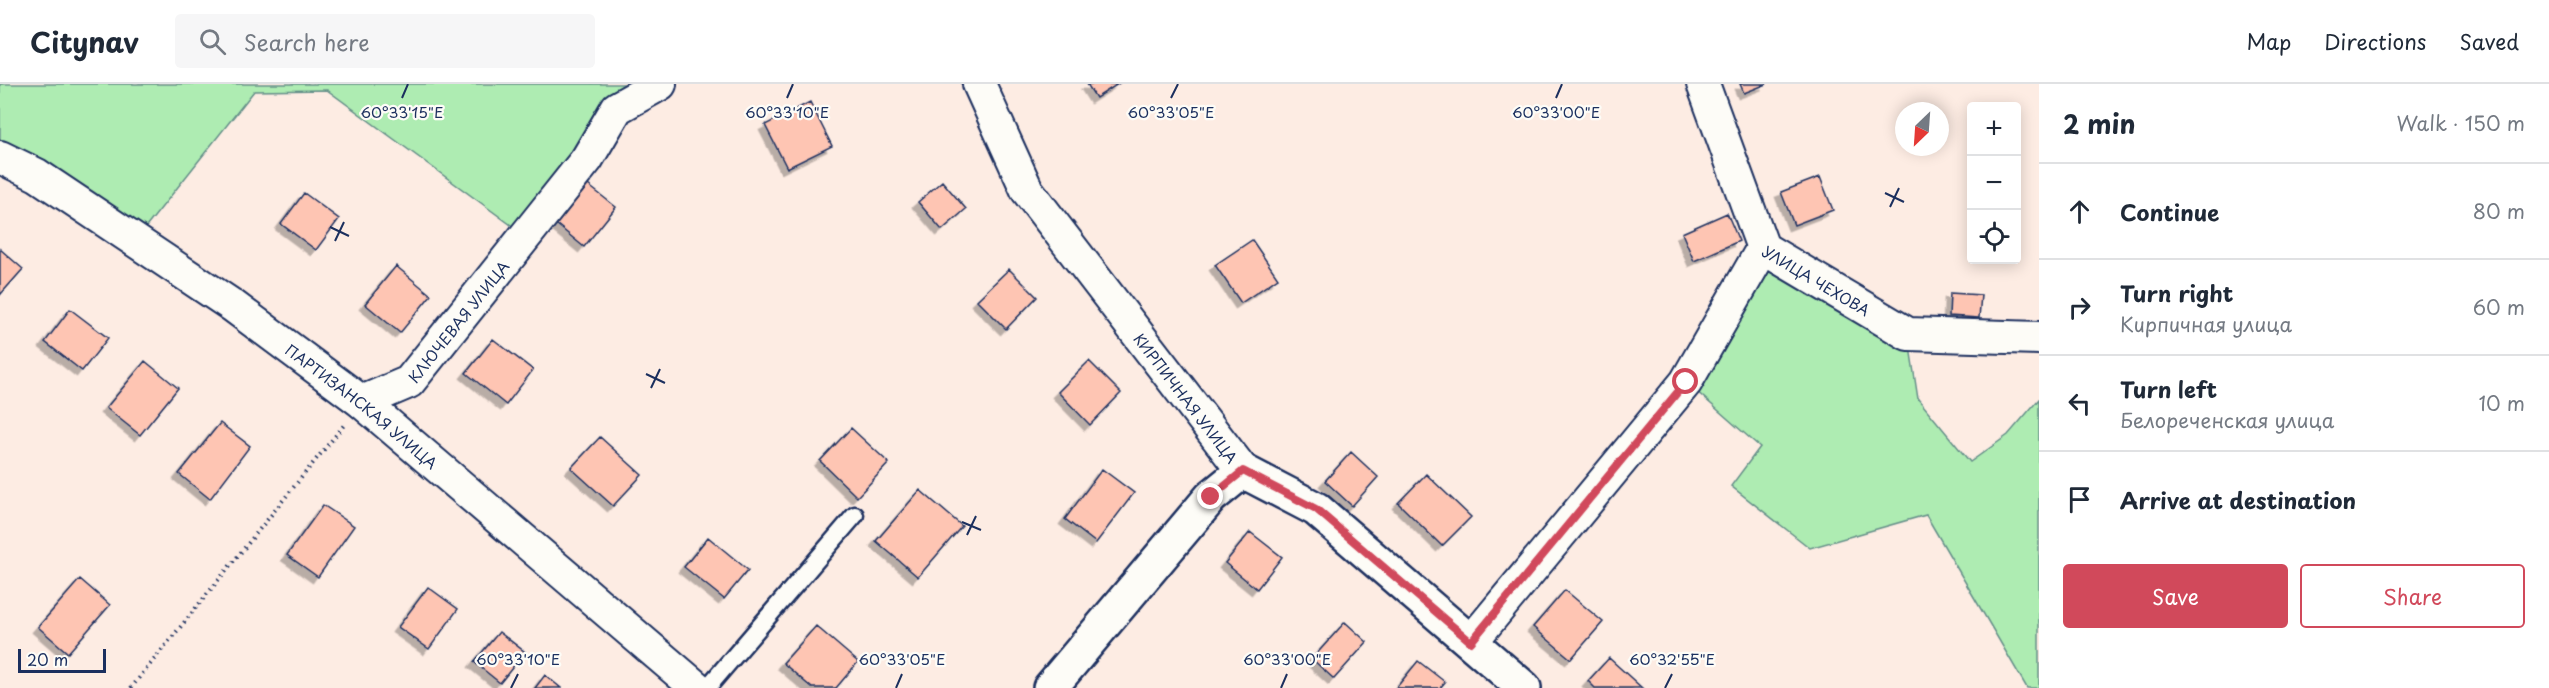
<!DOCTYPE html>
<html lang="en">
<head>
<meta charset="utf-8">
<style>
  :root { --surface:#fff; --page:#f6f6f7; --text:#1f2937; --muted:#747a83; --line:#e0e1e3; --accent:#d1495b }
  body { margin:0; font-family:"Playpen Sans",sans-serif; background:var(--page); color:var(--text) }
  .controls { position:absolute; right:18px; top:18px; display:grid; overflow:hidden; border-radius:6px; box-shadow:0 3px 15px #0003 }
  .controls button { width:54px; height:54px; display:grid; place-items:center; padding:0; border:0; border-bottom:2px solid var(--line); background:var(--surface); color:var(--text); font:30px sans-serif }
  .compass { position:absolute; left:1895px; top:18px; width:54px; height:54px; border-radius:50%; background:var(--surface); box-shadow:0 3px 15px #0003; rotate:205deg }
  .scale { position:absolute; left:18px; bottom:15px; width:88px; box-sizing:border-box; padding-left:6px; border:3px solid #1b2f5e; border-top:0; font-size:16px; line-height:21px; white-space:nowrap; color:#1b2f5e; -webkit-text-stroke:4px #fdfcf7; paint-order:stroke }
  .stop { position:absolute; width:18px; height:18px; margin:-14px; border:4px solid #d1495b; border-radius:50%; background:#fff }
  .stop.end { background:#d1495b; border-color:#fff; box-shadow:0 2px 6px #0008 }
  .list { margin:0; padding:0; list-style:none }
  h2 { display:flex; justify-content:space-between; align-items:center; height:78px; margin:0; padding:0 24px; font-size:26px }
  h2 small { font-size:20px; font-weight:400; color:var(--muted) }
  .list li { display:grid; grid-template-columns:39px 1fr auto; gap:18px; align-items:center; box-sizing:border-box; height:96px; padding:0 24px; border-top:2px solid var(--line) }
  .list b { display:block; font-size:22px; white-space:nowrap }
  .list p { margin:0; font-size:20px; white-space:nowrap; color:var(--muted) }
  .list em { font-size:20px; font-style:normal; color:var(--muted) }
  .actions { display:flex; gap:12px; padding:18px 24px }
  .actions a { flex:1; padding:14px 0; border:2px solid var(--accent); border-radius:6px; text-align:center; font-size:21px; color:var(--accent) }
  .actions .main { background:var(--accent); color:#fff }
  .icon { flex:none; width:33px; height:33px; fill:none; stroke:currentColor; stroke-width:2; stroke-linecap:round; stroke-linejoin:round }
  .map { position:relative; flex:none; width:2039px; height:604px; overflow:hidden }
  header { display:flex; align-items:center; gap:36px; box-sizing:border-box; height:84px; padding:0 30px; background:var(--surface); border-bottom:2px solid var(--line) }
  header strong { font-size:28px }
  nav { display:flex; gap:33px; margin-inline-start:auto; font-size:21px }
  .search { width:420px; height:54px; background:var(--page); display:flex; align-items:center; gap:15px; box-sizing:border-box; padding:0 21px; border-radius:6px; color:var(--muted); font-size:22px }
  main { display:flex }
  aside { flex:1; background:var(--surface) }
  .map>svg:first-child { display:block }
  .grass { fill:#aeecb2; stroke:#648e88; stroke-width:1.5 }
  .building { fill:#fec5b3; stroke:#1b2f5e; stroke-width:1.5; filter:url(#shadow) }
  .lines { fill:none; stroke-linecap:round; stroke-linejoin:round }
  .lane-casing { stroke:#1b2f5e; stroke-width:21 }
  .street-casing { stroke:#1b2f5e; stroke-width:36 }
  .secondary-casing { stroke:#1b2f5e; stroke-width:38 }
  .path { stroke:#1b2f5e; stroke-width:4; stroke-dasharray:1.5 4.5; stroke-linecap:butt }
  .lane { stroke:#fdfcf7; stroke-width:16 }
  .street { stroke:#fdfcf7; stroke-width:32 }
  .secondary { stroke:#fdfcf7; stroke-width:33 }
  .route { stroke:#d1495b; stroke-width:8 }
  .ticks { fill:none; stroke:#1b2f5e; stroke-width:2 }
  .labels { text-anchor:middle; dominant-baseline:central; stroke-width:4.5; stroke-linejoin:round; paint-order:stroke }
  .street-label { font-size:15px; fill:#1b2f5e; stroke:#fdfcf7 }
  .ticks-label { font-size:15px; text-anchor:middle; fill:#1b2f5e; stroke:#fdfcf7; stroke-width:4.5; stroke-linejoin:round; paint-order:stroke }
</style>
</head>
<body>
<header>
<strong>Citynav</strong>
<div class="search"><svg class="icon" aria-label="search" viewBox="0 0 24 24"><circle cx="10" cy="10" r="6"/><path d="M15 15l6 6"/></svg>Search here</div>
<nav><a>Map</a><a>Directions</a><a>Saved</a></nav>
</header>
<main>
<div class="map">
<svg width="2039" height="604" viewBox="0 0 2039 604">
  <defs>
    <filter id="shadow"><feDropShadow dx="-5.5" dy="5.5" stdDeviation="0" flood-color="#0004"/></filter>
  </defs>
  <rect width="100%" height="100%" fill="#fdece3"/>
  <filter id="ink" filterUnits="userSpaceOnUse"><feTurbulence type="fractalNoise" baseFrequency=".0167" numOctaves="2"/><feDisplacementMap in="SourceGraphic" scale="12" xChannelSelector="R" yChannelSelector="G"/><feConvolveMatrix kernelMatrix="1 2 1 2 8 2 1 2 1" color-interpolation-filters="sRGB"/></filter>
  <g filter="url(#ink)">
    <path class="grass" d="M0,0h660l-43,24 -91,128 -199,-146 -73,1 -119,150 -135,-84z
      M1763,164l145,86 10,65 52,63 38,-27 31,-36v289h-12l-101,-173 -116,33 -79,-62 29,-39 -74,-65z"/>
    <path class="building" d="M1087,0h31l-22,14z
      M1740,0h27l-23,9z
      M810,18l22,44 -45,22 -22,-43z
      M1820,93l13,33 -39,15 -13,-33z
      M942,97l24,28 -24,21 -24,-28z
      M588,101l28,22 -32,40 -28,-23z
      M304,109l35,26 -23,31 -35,-26z
      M1727,129l12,28 -45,20 -12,-28z
      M1252,156l26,38 -37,25 -26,-38z
      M0,165l23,20 -23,26z
      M396,182l35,29 -31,38 -35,-29z
      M1009,185l28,28 -31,32 -29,-29z
      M1950,209l31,2 -2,23 -30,-2z
      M70,225l38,29 -26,33 -37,-29z
      M493,255l40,31 -27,35 -40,-32z
      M145,277l33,27 -38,47 -34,-27z
      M1089,277l32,32 -31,32 -32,-33z
      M220,339l30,23 -40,53 -31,-25z
      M851,344l38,35 -32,34 -37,-36z
      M600,353l42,38 -29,31 -42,-38z
      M1351,368l27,25 -26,29 -27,-25z
      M1102,385l32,24 -38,50 -31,-24z
      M1426,390l45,43 -29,29 -44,-43z
      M920,406l42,36 -44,51 -42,-36z
      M323,421l31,21 -36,51 -31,-22z
      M1250,448l32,25 -25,32 -32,-26z
      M708,453l40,33 -24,29 -40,-32z
      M80,495l30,26 -42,48 -30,-26z
      M428,503l30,22 -29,40 -31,-22z
      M1565,506l38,32 -32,37 -38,-32z
      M1345,538l22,20 -33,37 -22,-20z
      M816,542l42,36 -22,26h-24l-29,-25z
      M499,548l26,20 -25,31 -26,-21z
      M1609,574l33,30h-47l-7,-7z
      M1418,577l27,21 -5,6h-44z
      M545,591l16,13h-26z"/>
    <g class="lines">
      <defs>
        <path id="lane" d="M707,604l148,-173"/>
        <g id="street">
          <path id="s1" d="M979,0l48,106 216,281"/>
          <path id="s2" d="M1703,0l60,164 145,86 131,4"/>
          <path id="s3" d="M0,73l37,18 196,131 129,96 335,286"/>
          <path id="s4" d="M362,318l47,-20 178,-223 30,-51 43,-24"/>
          <path d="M1471,558l215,-260 77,-134"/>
        </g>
        <path id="secondary" d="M1050,604l161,-191 32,-26 73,38 208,179"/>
      </defs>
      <use href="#lane" class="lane-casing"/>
      <use href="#street" class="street-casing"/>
      <use href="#secondary" class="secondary-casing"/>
      <path class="path" d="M131,604l213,-263"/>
      <use href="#lane" class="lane"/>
      <use href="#street" class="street"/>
      <use href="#secondary" class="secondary"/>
    </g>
  </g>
  <g class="lines" filter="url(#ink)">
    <path class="route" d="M1211,413l32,-26 73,38 155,133 215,-260"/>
  </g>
  <path class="ticks" d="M402,14l6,-14M787,14l6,-14M1171,14l7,-14M1556,14l6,-14M1885,109l19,9M1890,123l9,-19M330,143l19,9M335,157l9,-19M646,290l19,9M651,304l9,-19M962,438l19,8M967,451l9,-19M511,604l7,-14M896,604l6,-14M1281,604l6,-14M1665,604l7,-14"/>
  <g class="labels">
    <g class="street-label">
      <text stroke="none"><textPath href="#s2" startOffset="237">УЛИЦА ЧЕХОВА</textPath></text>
      <text stroke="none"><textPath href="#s4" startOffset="129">КЛЮЧЕВАЯ УЛИЦА</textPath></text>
      <text stroke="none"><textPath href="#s1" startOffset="378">КИРПИЧНАЯ УЛИЦА</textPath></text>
      <text stroke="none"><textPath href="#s3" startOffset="440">ПАРТИЗАНСКАЯ УЛИЦА</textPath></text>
    </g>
  </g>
  <g class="ticks-label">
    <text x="402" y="34">60°33'15"E</text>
    <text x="787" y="34">60°33'10"E</text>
    <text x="1171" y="34">60°33'05"E</text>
    <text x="1556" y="34">60°33'00"E</text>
    <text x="518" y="581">60°33'10"E</text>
    <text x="902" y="581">60°33'05"E</text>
    <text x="1287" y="581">60°33'00"E</text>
    <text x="1672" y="581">60°32'55"E</text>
  </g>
</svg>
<div class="controls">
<button>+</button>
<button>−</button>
<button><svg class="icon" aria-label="locate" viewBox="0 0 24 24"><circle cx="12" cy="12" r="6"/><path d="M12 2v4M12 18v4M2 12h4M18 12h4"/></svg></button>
</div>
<svg class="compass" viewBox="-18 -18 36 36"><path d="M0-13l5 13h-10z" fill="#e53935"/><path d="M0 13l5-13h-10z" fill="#747a83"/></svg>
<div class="scale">20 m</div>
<div class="stop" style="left:1686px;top:298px"></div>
<div class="stop end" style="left:1211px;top:413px"></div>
</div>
<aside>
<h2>2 min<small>Walk · 150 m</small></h2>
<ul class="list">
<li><svg class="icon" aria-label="ahead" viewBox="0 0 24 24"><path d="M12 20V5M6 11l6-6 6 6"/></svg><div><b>Continue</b></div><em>80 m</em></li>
<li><svg class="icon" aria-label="right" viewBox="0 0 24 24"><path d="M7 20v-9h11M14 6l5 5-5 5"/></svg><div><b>Turn right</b><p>Кирпичная улица</p></div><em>60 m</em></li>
<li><svg class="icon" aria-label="left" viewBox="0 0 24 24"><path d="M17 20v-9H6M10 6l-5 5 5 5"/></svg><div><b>Turn left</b><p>Белореченская улица</p></div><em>10 m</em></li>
<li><svg class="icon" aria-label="arrive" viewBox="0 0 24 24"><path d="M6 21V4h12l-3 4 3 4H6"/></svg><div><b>Arrive at destination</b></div></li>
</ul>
<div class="actions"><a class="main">Save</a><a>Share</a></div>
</aside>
</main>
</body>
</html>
